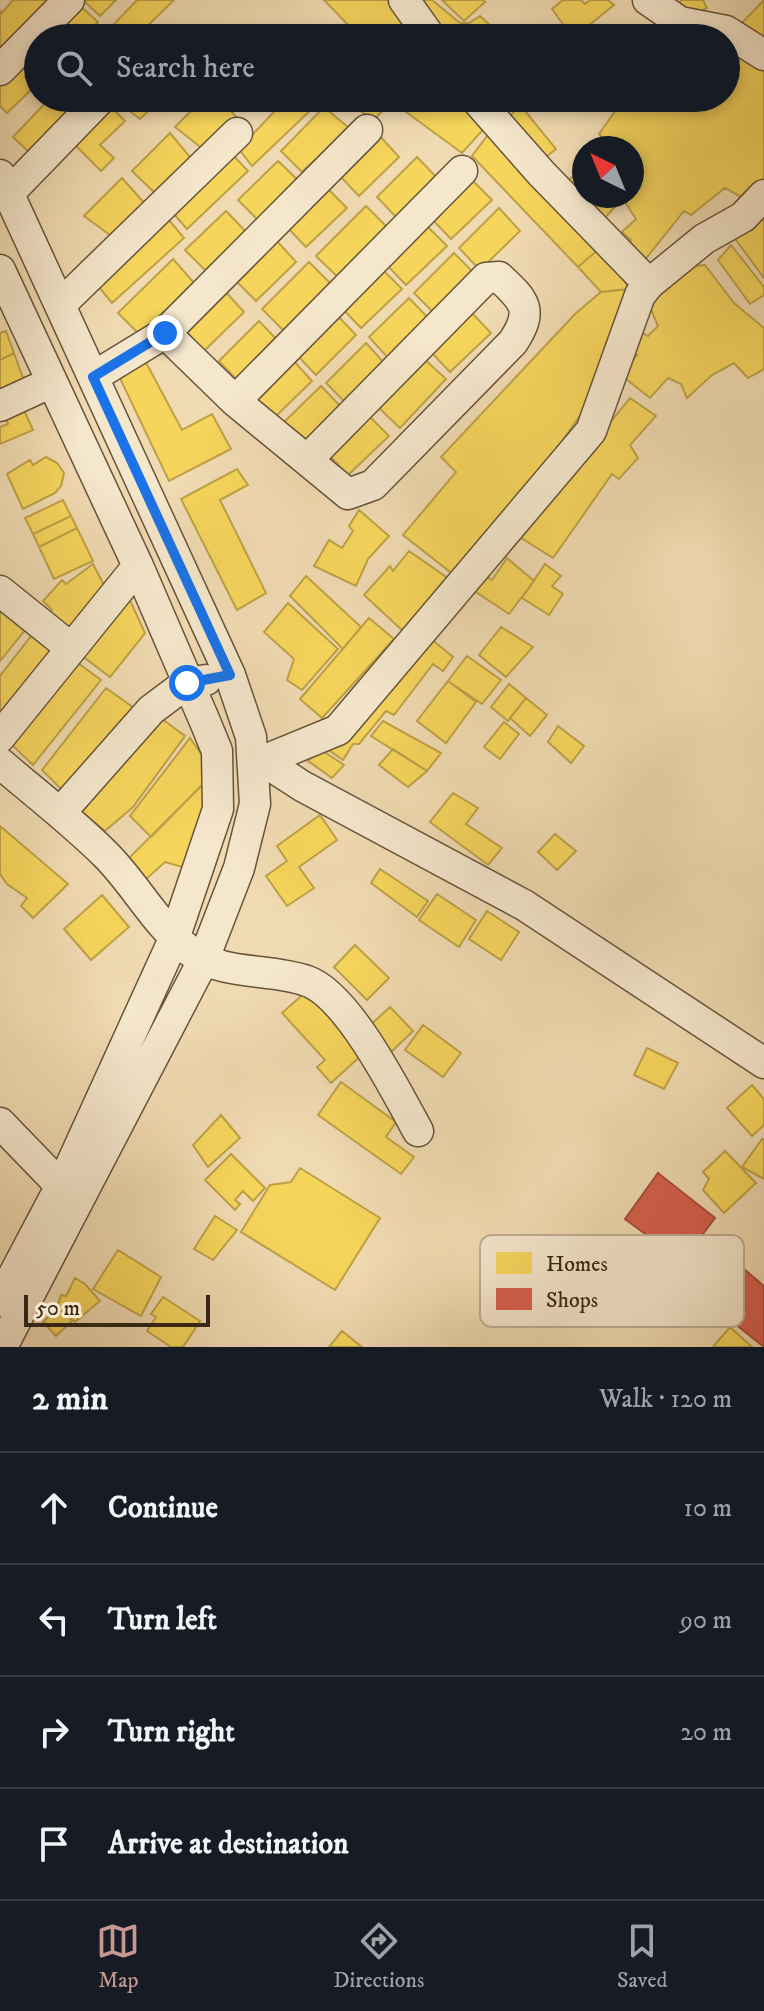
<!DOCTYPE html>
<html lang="en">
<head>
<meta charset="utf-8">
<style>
  :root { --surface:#171b24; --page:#242831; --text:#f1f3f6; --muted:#9ea1a6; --line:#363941; --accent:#c59692 }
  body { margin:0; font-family:"IM FELL DW Pica",serif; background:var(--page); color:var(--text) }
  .compass { position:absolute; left:572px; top:136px; width:72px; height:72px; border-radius:50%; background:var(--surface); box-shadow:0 4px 12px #0003; rotate:317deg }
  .scale { position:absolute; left:24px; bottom:20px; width:186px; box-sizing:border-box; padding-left:8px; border:4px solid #392814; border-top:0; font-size:22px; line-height:28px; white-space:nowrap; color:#392814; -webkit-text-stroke:6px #f5e7cc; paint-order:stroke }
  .stop { position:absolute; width:24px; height:24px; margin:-18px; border:6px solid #1a73e8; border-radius:50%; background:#fff }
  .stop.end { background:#1a73e8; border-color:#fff; box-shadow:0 2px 8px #0008 }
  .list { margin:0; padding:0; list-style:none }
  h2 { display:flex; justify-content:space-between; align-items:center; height:104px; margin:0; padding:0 32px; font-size:34px }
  h2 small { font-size:26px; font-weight:400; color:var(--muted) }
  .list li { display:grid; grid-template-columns:52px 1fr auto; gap:24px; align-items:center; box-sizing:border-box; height:112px; padding:0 32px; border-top:2px solid var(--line) }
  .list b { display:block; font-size:30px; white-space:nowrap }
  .list em { font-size:26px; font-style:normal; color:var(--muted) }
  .icon { flex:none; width:44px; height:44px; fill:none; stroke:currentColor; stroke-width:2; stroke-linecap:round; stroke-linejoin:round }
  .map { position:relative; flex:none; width:764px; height:1347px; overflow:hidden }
  .search { position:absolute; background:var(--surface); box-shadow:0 4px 12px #0003; left:24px; right:24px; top:24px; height:88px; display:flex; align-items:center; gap:20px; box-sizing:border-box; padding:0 28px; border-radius:44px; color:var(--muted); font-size:30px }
  .sheet { height:552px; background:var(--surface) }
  nav { display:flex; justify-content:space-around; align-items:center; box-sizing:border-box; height:112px; border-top:2px solid var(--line); background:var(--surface); font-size:22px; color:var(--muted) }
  nav a { display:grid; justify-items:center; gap:4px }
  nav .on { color:var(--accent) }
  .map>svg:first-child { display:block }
  .homes { fill:#f6d55c; stroke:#bda146; stroke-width:2 }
  .shops { fill:#d6604d; stroke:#a74f3c; stroke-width:2 }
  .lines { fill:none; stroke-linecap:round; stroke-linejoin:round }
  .minor-casing { stroke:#67543b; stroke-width:33 }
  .minor { stroke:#f5e7cc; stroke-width:30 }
  .route { stroke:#1a73e8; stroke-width:10 }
  .key { fill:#f5e7cc; stroke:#bdae95; stroke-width:2 }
  .key-label { font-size:22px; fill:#392814 }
</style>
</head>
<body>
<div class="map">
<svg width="764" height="1347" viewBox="0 0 764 1347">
  <rect width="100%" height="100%" fill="#f0dab1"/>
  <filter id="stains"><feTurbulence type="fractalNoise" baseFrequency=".0025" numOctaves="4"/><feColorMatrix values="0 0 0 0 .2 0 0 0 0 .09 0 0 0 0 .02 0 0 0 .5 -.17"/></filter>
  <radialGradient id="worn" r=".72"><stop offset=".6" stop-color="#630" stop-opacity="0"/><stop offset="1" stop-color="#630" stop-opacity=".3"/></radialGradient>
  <path class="homes" d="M13,0h37l-50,59v-48l2,2z
    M83,0h33l-16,16z
    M137,0h37l-39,38h-8l-14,-13z
    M324,0h66l12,15 1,23h-49l2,-5z
    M417,0h15l28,23h9l11,-7 12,11 -16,11h-32z
    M442,0h42l1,2 -21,19z
    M563,0h18l4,4 5,-4h18l6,5 -41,33 -21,-29z
    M682,0h21l4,8 -20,10 -12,-12z
    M764,0v45l-27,-17z
    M78,4l20,18 -17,16h-35z
    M726,38l38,26v120l-15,13h-8l-16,-9 -34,27 -7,-4 -40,50 -15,-13 2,-8 -9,-8 14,-13 -11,-17 -3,-3 -19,21 -38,-38 19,-14v28h48v-48h-21l-12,-14 22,-31 -6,-5h111z
    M31,53l7,6v24l-31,30 -7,-7v-21z
    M50,98h9l15,13 -43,43 -18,-17z
    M156,98l3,3 -19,18 -26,-20z
    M204,98h16l17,20 -33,32 -29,-23z
    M287,98h18l9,9 -62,59 -13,-17z
    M345,98h116l28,25 -27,30 -71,-52 -17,19 -30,-20z
    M521,106l35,43 -18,14 -36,-41z
    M324,107l25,21 -47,44 -21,-21z
    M112,108l13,13 -25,24 14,13 -13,13 -26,-26z
    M490,132l110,116 -22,19 -106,-111z
    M170,133l24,29 -36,34 -26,-25z
    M378,134l21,23 -40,39 -21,-22z
    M230,152l18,19 -61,58 -14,-16z
    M417,157l22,23 -41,39 -21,-22z
    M278,161l23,22 -42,38 -21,-21z
    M122,178l25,28 -33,32 -30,-22z
    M470,178l22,22 -41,39 -21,-22z
    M325,186l22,22 -41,39 -21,-22z
    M366,206l25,25 -49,50 -26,-25z
    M499,208l21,23 -40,39 -21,-22z
    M226,211l22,23 -41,38 -22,-22z
    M764,213v65l-31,-42z
    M168,219l16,19 -72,65 -14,-17z
    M425,224l22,22 -41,39 -21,-22z
    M275,239l21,23 -40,39 -22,-22z
    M731,245l33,42v8l-14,9 -32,-44z
    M600,248l30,41 -29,3 -23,-25z
    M454,253l22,22 -40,40 -22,-22z
    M173,259l22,25 -56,50 -21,-21z
    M309,262l24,24 -47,47 -24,-24z
    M705,265l29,38 30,25v41l-16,9 -14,-15 -22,12 -25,23 -6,-14 -13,-6 -18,20 -29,-23 16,-20 -8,-6 11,-17 8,4 10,-10 -11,-26 45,-34z
    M380,267l22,22 -41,39 -21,-22z
    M223,289l21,23 -40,39 -21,-23z
    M630,289l-44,118 -43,61 -89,107 -51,-40 53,-63 -15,-15 135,-144 25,-21z
    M409,298l22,23 -41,39 -21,-23z
    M469,310l22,23 -41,39 -21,-22z
    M335,313l21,22 -40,40 -22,-23z
    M259,321l22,23 -41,39 -21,-22z
    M6,331l8,22 -14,7v-27z
    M366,343l21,23 -40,38 -21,-21z
    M14,353l11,31 -25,10v-34z
    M143,357l39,73 30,-16 19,35 -62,32 -52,-109z
    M291,358l21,23 -40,39 -22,-23z
    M423,358l23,21 -46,49 -22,-21z
    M321,386l22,23 -41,39 -21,-23z
    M630,398l26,18 -26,29 8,13 -19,21 -7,-5 -59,84 -35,-22z
    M23,408l10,22 -33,14v-17l8,-3 -3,-8z
    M367,414l22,22 -41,39 -21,-22z
    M46,457l11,6 7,10 -3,13 -6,7 -32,16 -16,-35 23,-14 3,5z
    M237,469l11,16 -28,15 46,93 -29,17 -56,-111z
    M63,500l8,16 -38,18 -8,-16z
    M359,510l30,26 -21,23 -12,27 -42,-20 15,-26 13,8 11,-17 -4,-5z
    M71,516l6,12 -38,19 -6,-13z
    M77,528l16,33 -39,18 -15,-32z
    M409,551l43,30 -48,51 -40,-37 26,-29 3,5z
    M507,558l27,23 -25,33 -39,-26 12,-14 10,6z
    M93,564l13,25 -35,47 -24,-15 5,-11 -9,-9 19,-21 4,4z
    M545,564l16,12 -9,10 11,8 -14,21 -27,-17z
    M306,576l55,51 -18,22 -53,-53z
    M128,596l17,37 -35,44 -33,-25z
    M288,603l50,46 -36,41 -15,-10 7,-21 -30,-27z
    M1,610l25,19 -26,32v-50z
    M369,618l25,21 -72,79 -22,-19z
    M501,627l32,20 -27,30 -27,-22z
    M32,635l26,19 -58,71v-49z
    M430,638l23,19 -10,14 -10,-7 -39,51 -8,-4 -27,33h-6l-10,16 -13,-9 15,-24z
    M467,656l34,24 -19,24 -34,-23z
    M74,660l27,20 -68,85 -24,-23z
    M448,681l28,21 -30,41 -29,-22z
    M509,684l17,14 -18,23 -17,-14z
    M106,688l28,20 -68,86 -24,-24z
    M526,698l21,17 -17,21 -20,-18z
    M158,716l27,20 -52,71 -28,24 -23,-19z
    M383,721l58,32 -14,18 -56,-35z
    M504,722l15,12 -19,25 -16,-12z
    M558,726l26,20 -13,17 -23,-21z
    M190,738l14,20v25l-53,54 -21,-21z
    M320,749l24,16 -12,13 -24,-17z
    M393,749l34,22 -19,16 -29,-22z
    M204,783l8,32 -22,54 -25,-7 -20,18 -16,-22z
    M453,793l25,15 -12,16 36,24 -14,17 -58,-43z
    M320,815l17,25 -38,27 15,21 -27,18 -21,-30 21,-15 -10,-15z
    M0,826l68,58 -35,34 -12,-12 6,-8 -20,-14 -7,-10z
    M555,834l21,17 -19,19 -19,-18z
    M380,869l48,32 -11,16 -46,-34z
    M437,894l39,26 -17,27 -40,-27z
    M102,895l27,32 -38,33 -27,-31z
    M487,911l32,21 -18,28 -32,-21z
    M355,945l34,33 -22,22 -33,-33z
    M308,990l57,62 -34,31 -14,-16 8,-7 -43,-47z
    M390,1007l23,24 -26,25 -23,-25z
    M423,1025l38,28 -18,24 -38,-27z
    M647,1048l31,15 -14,26 -30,-14z
    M341,1082l55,40 -10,15 28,20 -13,17 -83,-59z
    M752,1085l12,14v26l-12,11 -25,-28z
    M221,1115l19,23 -32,29 -15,-22z
    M762,1139l2,1v39l-22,-12z
    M725,1151l31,32 -32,30 -21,-23 6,-11 -6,-7z
    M231,1154l34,34 -12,13 -10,-10 -8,9 5,4 -5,6 -30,-30z
    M300,1168l80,50 -45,72 -94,-58 29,-47 21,-3z
    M215,1216l22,14 -24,30 -19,-11z
    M118,1250l43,27 -20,39 -48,-27z
    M75,1278l10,6 15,17 -25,21 -18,-14 4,-13 5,1z
    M163,1297l37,24 -17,26h-12l-24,-16 9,-14 -5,-3z
    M57,1308l16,12 -17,16 -13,-14z
    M730,1327l22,20h-39z
    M342,1331l20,16h-33z"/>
  <path class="shops" d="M658,1173l57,45 -12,16 61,52v61l-108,-86 11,-11 -42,-31z"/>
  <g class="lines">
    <defs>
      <path id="minor" d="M404,0l27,38
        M648,0l32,22 46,9 38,24
        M0,70l69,-70
        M475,98l66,75 108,111
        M0,175l230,500 21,62 4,67 -16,64 -36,93 -201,386
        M9,193l92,-95
        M0,270l138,296 68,158 11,27 1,58 -44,130 -108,237 -66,125
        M60,305l177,-172
        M165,333l70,68 113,93 25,-9 140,-143c21,-32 12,-41 -14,-65l-13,1 -179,182
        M93,377l72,-44 202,-203
        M235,401l227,-230
        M0,406l52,-24
        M0,591l71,57
        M0,737l138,-171
        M265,762l37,24 222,119 240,158
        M0,763c35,30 73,59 106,92 30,30 50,70 84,96 32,25 80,17 117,30 41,14 90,112 111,150
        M253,765l85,-35 253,-299 49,-136 9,-11 55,-45 39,-22 21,-22
        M60,813l91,-103 36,-27 19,-3
        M0,1123l61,63"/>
    </defs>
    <use href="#minor" class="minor-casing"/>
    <use href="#minor" class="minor"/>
  </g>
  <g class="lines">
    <path class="route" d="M165,333l-72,44 137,298 -43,8"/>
  </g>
  <rect x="480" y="1235" width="264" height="92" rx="12" class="key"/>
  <rect x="496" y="1252" width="36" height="22" fill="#f6d55c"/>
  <rect x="496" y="1288" width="36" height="22" fill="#d6604d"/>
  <g class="key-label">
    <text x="546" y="1271">Homes</text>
    <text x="546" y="1307">Shops</text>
  </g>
  <rect width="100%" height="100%" filter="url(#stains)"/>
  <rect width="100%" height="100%" fill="url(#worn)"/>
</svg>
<svg class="compass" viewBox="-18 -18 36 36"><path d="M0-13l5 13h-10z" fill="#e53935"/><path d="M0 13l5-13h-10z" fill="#9ea1a6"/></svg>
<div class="scale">50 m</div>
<div class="stop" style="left:187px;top:683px"></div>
<div class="stop end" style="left:165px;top:333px"></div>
<div class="search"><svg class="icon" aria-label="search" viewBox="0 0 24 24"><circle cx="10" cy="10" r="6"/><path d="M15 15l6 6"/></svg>Search here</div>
</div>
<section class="sheet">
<h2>2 min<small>Walk · 120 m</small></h2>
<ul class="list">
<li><svg class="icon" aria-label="ahead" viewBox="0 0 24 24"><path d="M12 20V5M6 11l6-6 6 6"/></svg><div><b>Continue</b></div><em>10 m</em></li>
<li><svg class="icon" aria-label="left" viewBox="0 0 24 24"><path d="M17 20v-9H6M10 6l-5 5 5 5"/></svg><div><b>Turn left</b></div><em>90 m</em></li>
<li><svg class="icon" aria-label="right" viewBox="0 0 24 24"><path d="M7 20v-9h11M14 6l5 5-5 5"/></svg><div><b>Turn right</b></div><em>20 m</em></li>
<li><svg class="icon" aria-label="arrive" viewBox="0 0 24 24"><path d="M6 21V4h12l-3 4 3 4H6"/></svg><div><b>Arrive at destination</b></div></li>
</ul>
</section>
<nav>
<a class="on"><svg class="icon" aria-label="map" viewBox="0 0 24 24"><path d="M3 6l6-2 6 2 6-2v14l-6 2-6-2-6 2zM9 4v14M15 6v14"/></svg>Map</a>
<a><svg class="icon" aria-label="directions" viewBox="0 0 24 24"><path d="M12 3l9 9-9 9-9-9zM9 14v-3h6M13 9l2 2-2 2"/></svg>Directions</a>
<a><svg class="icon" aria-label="saved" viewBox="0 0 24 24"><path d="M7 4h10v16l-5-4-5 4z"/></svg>Saved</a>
</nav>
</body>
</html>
